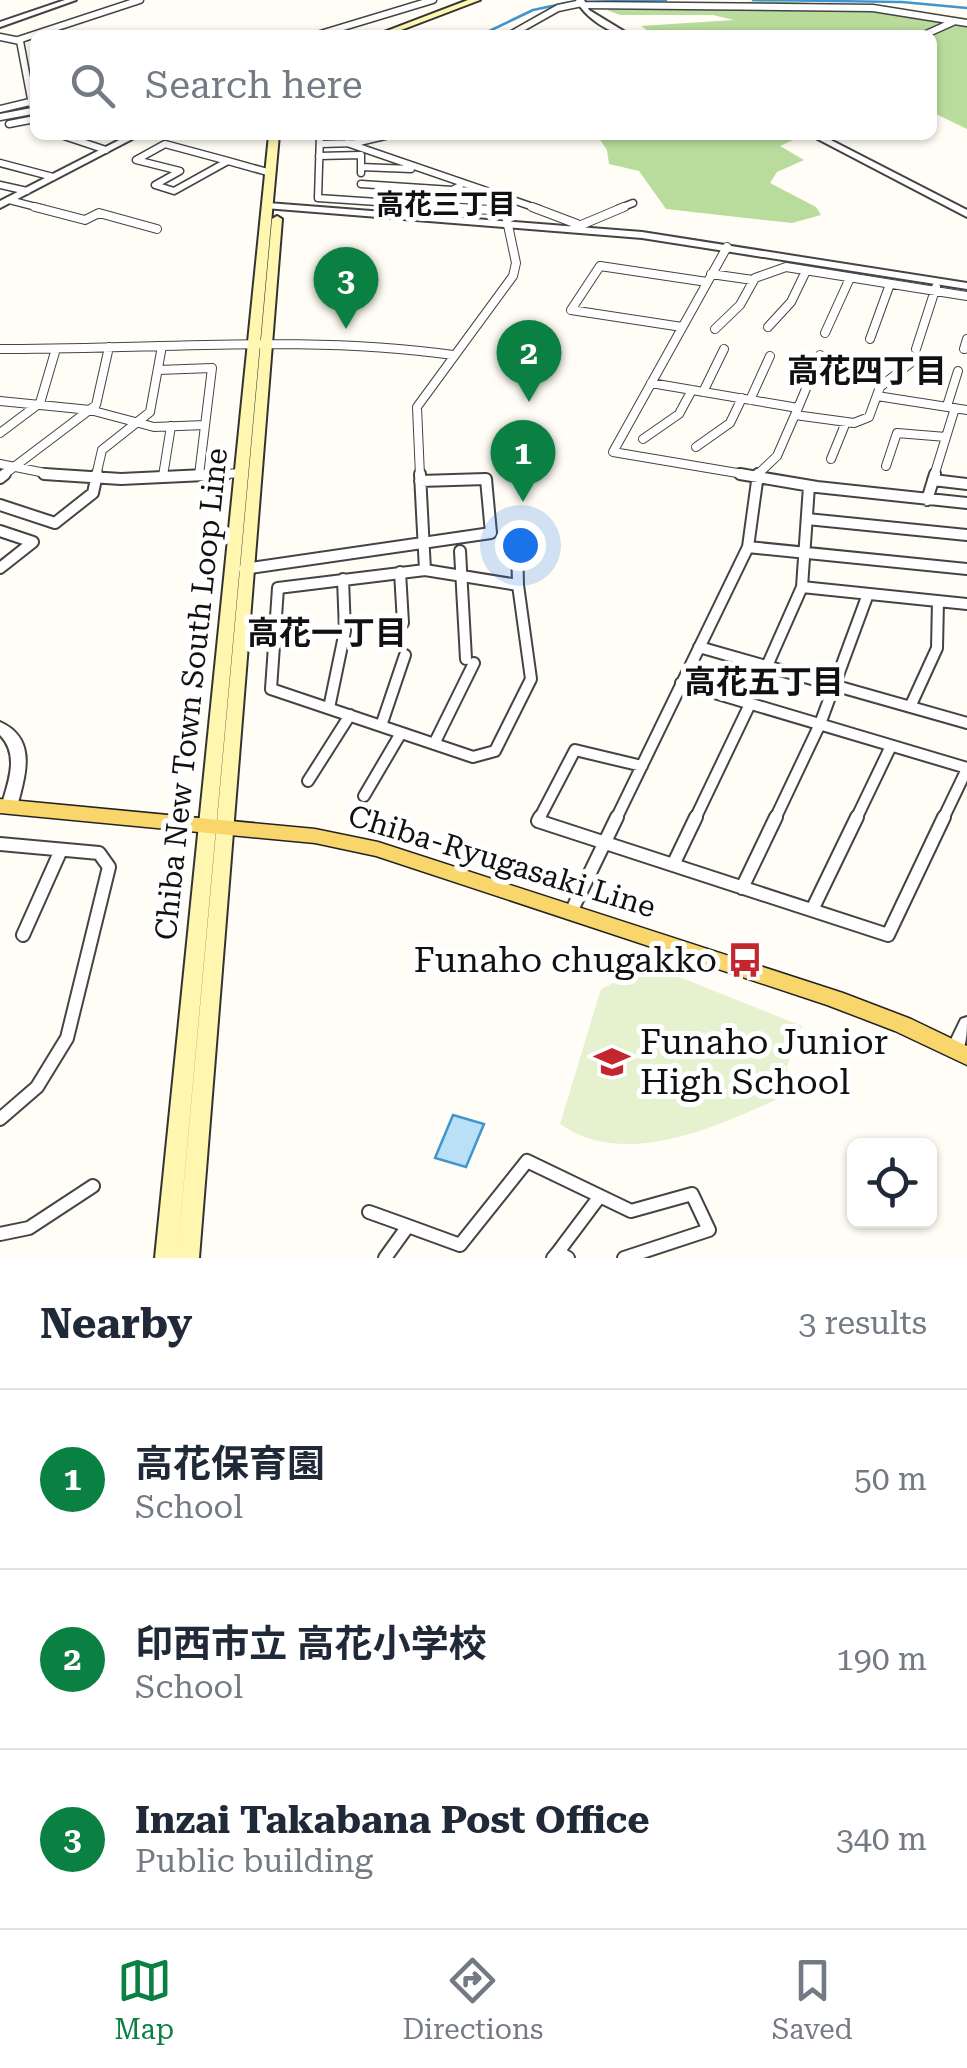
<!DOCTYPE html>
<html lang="en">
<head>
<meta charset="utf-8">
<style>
  :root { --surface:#fff; --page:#f2f2f3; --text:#1f2937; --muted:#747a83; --line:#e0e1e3; --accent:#0b8043 }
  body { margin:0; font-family:"Roboto Serif","Noto Sans JP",serif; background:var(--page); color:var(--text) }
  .controls { position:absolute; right:30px; bottom:30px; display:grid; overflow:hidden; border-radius:15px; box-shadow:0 2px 8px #0004 }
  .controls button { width:90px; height:90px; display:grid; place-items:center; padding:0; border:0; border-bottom:2px solid var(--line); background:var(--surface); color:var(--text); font:50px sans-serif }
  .you { position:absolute; left:520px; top:545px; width:35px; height:35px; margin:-25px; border:8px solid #fff; border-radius:50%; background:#1a73e8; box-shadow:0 0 0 15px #1a73e833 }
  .badge { display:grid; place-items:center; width:65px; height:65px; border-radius:50%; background:var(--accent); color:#fff; font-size:32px; font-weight:700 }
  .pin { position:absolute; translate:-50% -82px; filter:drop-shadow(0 2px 5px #0008) }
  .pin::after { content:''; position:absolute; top:52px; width:35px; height:30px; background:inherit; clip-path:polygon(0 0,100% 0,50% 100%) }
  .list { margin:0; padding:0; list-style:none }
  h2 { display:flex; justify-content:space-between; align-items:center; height:130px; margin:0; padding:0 40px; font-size:42px }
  h2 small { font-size:32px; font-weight:400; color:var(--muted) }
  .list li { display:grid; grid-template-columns:65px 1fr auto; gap:30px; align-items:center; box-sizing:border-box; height:180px; padding:0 40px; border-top:2px solid var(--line) }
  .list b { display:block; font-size:38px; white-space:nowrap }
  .list p { margin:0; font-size:32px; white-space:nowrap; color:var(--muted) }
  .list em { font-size:32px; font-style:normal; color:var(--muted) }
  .icon { flex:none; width:55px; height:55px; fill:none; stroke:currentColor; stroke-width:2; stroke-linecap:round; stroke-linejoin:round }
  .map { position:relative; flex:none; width:967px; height:1258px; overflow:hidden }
  .search { position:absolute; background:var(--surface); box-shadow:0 2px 8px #0004; left:30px; right:30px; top:30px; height:110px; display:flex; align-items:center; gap:25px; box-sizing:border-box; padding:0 35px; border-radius:15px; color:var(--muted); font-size:38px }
  .sheet { height:670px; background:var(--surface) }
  nav { display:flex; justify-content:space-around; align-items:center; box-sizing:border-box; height:140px; border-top:2px solid var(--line); background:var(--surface); font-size:28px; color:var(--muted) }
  nav a { display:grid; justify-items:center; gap:5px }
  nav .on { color:var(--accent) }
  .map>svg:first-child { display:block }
  .forest { fill:#b9dc9c }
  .pitch { fill:#e6f2cf }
  .water { fill:#b9e0f7; stroke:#3f96cf; stroke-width:2.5 }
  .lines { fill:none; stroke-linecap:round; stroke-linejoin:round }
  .stream { stroke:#3f96cf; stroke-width:2.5 }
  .minor-far3-casing { stroke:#444; stroke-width:9 }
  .minor-far2-casing { stroke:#444; stroke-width:10 }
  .minor-far1-casing { stroke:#444; stroke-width:14 }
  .minor-casing { stroke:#444; stroke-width:16 }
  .tertiary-casing { stroke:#444; stroke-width:4 }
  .secondary-casing { stroke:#333; stroke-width:4 }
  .primary-casing { stroke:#222; stroke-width:3 }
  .minor-far3 { stroke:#fff; stroke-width:6 }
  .minor-far2 { stroke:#fff; stroke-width:8 }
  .minor-far1 { stroke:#fff; stroke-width:10 }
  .minor { stroke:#fff; stroke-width:12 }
  .tertiary { fill:#fff; fill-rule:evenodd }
  .secondary { fill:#fff6b0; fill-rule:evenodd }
  .primary { fill:#f9d66b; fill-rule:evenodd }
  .labels { text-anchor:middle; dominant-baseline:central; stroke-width:10; stroke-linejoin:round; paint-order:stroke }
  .far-neighbourhood-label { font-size:28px; font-weight:bold; fill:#111; stroke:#fff }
  .street-label { font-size:30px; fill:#111; stroke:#fff }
  .neighbourhood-label { font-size:32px; font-weight:bold; fill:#111; stroke:#fff }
  .near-poi-label { font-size:35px; fill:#111; stroke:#fff; text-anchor:end }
</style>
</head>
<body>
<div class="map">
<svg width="967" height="1258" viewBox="0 0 967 1258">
  <rect width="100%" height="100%" fill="#fffdf5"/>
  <path class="forest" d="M772,1l103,5 92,12v111l-35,-17v-77h-278l-13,-9 93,-6 -21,-5h-93l-13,-5 27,-5z
    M597,135h79l25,5 12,-5h91l-24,11 24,14 -27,12 -7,11 46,24 5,8 -29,8 -126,-14 -27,-38 -30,-7 -2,-14z"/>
  <path class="pitch" d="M644,963l158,63 -16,43 26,15c-72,30 -179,92 -252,40l41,-135 16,-8 8,-16z"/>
  <path class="water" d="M453,1115l31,9 -18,43 -31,-9z"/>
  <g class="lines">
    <path class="stream" d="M753,0l149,2 65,6
      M581,2l85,-2
      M483,34l50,-24 38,-8"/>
    <defs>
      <path id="minor-far3" d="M583,5l290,3 94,15
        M317,35l116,-35
        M510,35l48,-27 24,-5
        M924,35l29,-13
        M0,37l20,4 15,79
        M18,40l122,-40
        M0,109l34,-8
        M0,117l32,-6
        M9,124l26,-5
        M61,135l45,15
        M320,135l-2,63 163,11
        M347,143l192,66
        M165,144l63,17 -54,30 -19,-6 25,-14 -44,-11z
        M320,144l35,-1 34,-8
        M319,156l42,-1v18
        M228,161l43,12
        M0,163l53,14
        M361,167l50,2
        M361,184l91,6 8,-4
        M0,185l27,6
        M9,200l35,9
        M618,209l15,-6"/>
      <path id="minor-far2" d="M35,207l50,13 14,-7 58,16
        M532,207l45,17
        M574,228l50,-21
        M727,247l-114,205 142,24
        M711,274l42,6
        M682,327l-111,-17 29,-44 107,16
        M768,327l23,-25 15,-31
        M715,329l25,-24 15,-27 31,-11 181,29
        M825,333l25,-55
        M870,339l20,-55
        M0,349c152,1 302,-15 453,6
        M916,349l20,-62
        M964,349l3,-10
        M158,370l54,-2 -13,107
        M651,383l147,25 -21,48 -21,20
        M703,392l21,-43
        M877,396l90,14
        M750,400l20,-44
        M0,401l90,9 64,17 51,-2
        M947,406l11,-35
        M798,408l22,-53
        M795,415l59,8 15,-6 11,-30 33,-26
        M0,433l40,-30 15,-51
        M643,439l36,-25 13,-24
        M696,447l34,-24 12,-25
        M831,459l15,-37
        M0,464l60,12
        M886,466l11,-33 49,4
        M2,476l94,-71 13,-58
        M96,476l6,-26 48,-38 12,-66
        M163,476l8,-50
        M183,476l61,-3
        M420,476l-3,-69 96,-131 3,-13 -11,-52 -60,-4
        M934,476l21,-68"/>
      <path id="minor-far1" d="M44,474l77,5 105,-5
        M420,474l5,96
        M740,474l77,13 150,16
        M0,478l5,-4
        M933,480l34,4
        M927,500l8,-26
        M0,505l55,18 38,-30 4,-19
        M807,519l160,16
        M0,531l33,11 -33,26
        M517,541l1,44
        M748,547l219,22
        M460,551l6,108
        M244,569l247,-36 -5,-54 -66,2
        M425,570l93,15 13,94 -36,72 -22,6 -202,-68 7,-101z
        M400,572l3,51
        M802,587l165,17
        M699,647l268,76
        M767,666l35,-79 7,-101
        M681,683l286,85
        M910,707l27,-59 1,-47
        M329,708l16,-77 -2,-52
        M381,726l24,-71
        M434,744l40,-81
        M308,781l42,-66
        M364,796l37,-63
        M539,819l36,-69 67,16
        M616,819l132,-272 10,-73
        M695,819l55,-115
        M775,819l45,-95 48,-130
        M856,819l35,-73
        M943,819l24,-50"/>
      <path id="minor" d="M540,817l-2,4 350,114 56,-118
        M0,844l99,9 10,14 -42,171 -30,49 -37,32
        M673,865l23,-48
        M742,888l34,-71
        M812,910l45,-93
        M571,912l46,-95
        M23,935l38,-85
        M369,1212l39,14
        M0,1234l29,-6 64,-42
        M558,1252l42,-56
        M385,1258l23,-32 52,19 67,-84 104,50 61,-17 17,36 -85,28
        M553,1258l5,-6 10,6"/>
      <path id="tertiary" d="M65,0h11l-76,27v-5z
        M576,0h8l5,10 41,25c-20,0 -45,-18 -54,-35z
        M129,135h11l-140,73v-7z
        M810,135h11l146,75v7z
        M268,203l374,29 325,51v6l-325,-51 -377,-30v-4z
        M0,722c38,17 25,53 17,85l-3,4h-10l-3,-4c7,-24 19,-52 -1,-72z
        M967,1017c0,14 0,25 -6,38l-6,2 -6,-2 -3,-5 15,-31z"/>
      <path id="secondary" d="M468,0h12l-92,35h-12z
        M269,135h10l-102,1123h-22z
        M277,216l5,3 -83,1039h-22l95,-1039z"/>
      <path id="primary" d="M0,799l315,30 63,13 465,151 68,26 56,27v19l-72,-34 -68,-26 -451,-149 -61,-13 -315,-30z"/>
    </defs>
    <use href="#minor-far3" class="minor-far3-casing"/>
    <use href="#minor-far2" class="minor-far2-casing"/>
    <use href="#minor-far1" class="minor-far1-casing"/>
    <use href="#minor" class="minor-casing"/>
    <use href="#tertiary" class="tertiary-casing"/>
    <use href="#secondary" class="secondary-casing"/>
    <use href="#primary" class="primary-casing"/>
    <use href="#minor-far3" class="minor-far3"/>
    <use href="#minor-far2" class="minor-far2"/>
    <use href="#minor-far1" class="minor-far1"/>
    <use href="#minor" class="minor"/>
    <use href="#tertiary" class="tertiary"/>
    <use href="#secondary" class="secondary"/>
    <use href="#primary" class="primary"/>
  </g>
  <defs>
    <symbol id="bus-bare" viewBox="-9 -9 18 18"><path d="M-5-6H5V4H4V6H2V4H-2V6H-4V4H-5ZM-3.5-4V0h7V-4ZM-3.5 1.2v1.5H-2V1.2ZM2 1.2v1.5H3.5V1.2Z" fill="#c4262e" stroke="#fff" stroke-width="2.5" paint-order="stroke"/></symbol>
    <symbol id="school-bare" viewBox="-9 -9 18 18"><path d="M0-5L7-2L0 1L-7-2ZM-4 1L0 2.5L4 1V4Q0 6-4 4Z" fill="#c4262e" stroke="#fff" stroke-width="2.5" paint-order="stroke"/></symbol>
  </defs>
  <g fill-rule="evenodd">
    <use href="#bus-bare" x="720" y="935" width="50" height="50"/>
    <use href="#school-bare" x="587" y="1037" width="50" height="50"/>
  </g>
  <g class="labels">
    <g class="far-neighbourhood-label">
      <text x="446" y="204">高花三丁目</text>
    </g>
    <g class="street-label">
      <text transform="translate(191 694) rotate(-84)">Chiba New Town South Loop Line</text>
      <text transform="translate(502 861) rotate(17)">Chiba-Ryugasaki Line</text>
    </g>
    <g class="neighbourhood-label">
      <text x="867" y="371">高花四丁目</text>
      <text x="327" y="633">高花一丁目</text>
      <text x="764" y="682">高花五丁目</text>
    </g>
    <g class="near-poi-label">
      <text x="717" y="960">Funaho chugakko</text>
      <text x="640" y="1042" text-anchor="start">Funaho Junior<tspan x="640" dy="40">High School</tspan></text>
    </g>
  </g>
</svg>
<div class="controls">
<button><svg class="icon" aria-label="locate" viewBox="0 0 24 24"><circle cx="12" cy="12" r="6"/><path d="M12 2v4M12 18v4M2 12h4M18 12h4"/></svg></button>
</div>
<div class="you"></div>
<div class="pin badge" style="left:523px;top:502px">1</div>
<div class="pin badge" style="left:529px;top:402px">2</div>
<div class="pin badge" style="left:346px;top:329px">3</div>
<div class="search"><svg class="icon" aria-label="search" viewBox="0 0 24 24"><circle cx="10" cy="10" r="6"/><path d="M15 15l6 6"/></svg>Search here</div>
</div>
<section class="sheet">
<h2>Nearby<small>3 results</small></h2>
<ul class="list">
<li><span class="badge">1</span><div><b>高花保育園</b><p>School</p></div><em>50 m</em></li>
<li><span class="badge">2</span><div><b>印西市立 高花小学校</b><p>School</p></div><em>190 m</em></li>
<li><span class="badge">3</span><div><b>Inzai Takabana Post Office</b><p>Public building</p></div><em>340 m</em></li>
</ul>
</section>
<nav>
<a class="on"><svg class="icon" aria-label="map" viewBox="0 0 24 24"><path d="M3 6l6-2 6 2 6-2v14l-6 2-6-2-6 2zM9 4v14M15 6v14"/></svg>Map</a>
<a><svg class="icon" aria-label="directions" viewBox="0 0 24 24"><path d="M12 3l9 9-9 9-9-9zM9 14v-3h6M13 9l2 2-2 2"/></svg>Directions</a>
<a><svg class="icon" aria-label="saved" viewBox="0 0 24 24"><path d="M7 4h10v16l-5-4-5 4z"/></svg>Saved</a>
</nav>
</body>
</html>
